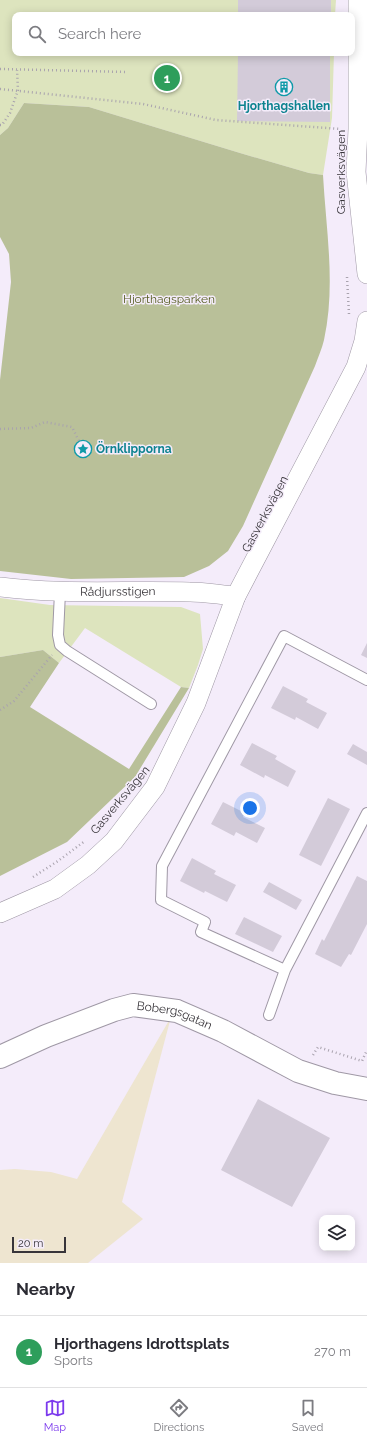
<!DOCTYPE html>
<html lang="en">
<head>
<meta charset="utf-8">
<style>
  :root { --surface:#fff; --page:#f7f7f7; --text:#2b2b33; --muted:#7c7c81; --line:#e1e1e2; --accent:#7c3aed }
  body { margin:0; font-family:Raleway,sans-serif; background:var(--page); color:var(--text) }
  .controls { position:absolute; right:12px; bottom:12px; display:grid; overflow:hidden; border-radius:8px; box-shadow:0 2px 10px #0003 }
  .controls button { width:36px; height:36px; display:grid; place-items:center; padding:0; border:0; border-bottom:1px solid var(--line); background:var(--surface); color:var(--text); font:20px sans-serif }
  .scale { position:absolute; left:12px; bottom:10px; width:54px; box-sizing:border-box; padding-left:4px; border:2px solid #38353a; border-top:0; font-size:11px; line-height:14px; white-space:nowrap; color:#38353a; -webkit-text-stroke:3px #f4ecfa; paint-order:stroke }
  .you { position:absolute; left:250px; top:808px; width:14px; height:14px; margin:-10px; border:3px solid #fff; border-radius:50%; background:#1a73e8; box-shadow:0 0 0 6px #1a73e833 }
  .badge { display:grid; place-items:center; width:26px; height:26px; border-radius:50%; background:var(--accent); color:#fff; font-size:13px; font-weight:700 }
  .pin { position:absolute; translate:-50% -50%; border:2px solid #fff; box-shadow:0 1px 4px #0006 }
  .list { margin:0; padding:0; list-style:none }
  h2 { display:flex; justify-content:space-between; align-items:center; height:52px; margin:0; padding:0 16px; font-size:17px }
  h2 small { font-size:13px; font-weight:400; color:var(--muted) }
  .list li { display:grid; grid-template-columns:26px 1fr auto; gap:12px; align-items:center; box-sizing:border-box; height:72px; padding:0 16px; border-top:1px solid var(--line) }
  .list b { display:block; font-size:15px; white-space:nowrap }
  .list p { margin:0; font-size:13px; white-space:nowrap; color:var(--muted) }
  .list em { font-size:13px; font-style:normal; color:var(--muted) }
  .icon { flex:none; width:22px; height:22px; fill:none; stroke:currentColor; stroke-width:2; stroke-linecap:round; stroke-linejoin:round }
  .map { position:relative; flex:none; width:367px; height:1263px; overflow:hidden }
  .search { position:absolute; background:var(--surface); box-shadow:0 2px 10px #0003; left:12px; right:12px; top:12px; height:44px; display:flex; align-items:center; gap:10px; box-sizing:border-box; padding:0 14px; border-radius:8px; color:var(--muted); font-size:15px }
  .sheet { height:124px; background:var(--surface) }
  nav { display:flex; justify-content:space-around; align-items:center; box-sizing:border-box; height:56px; border-top:1px solid var(--line); background:var(--surface); font-size:11px; color:var(--muted) }
  nav a { display:grid; justify-items:center; gap:2px }
  nav .on { color:var(--accent) }
  .map>svg:first-child { display:block }
  .industrial { fill:#eee5d0 }
  .green { fill:#dde4be }
  .forest { fill:#b9c099 }
  .building { fill:#d3cbd9 }
  .lines { fill:none; stroke-linecap:round; stroke-linejoin:round }
  .service-casing { stroke:#9f98a5; stroke-width:12 }
  .minor-casing { stroke:#9f98a5; stroke-width:20 }
  .tertiary-casing { stroke:#9f98a5; stroke-width:24 }
  .path { stroke:#a9a3ae; stroke-width:2.5; stroke-dasharray:1 3; stroke-linecap:butt }
  .service { stroke:#fff; stroke-width:10 }
  .minor { stroke:#fff; stroke-width:19 }
  .tertiary { stroke:#fff; stroke-width:22 }
  .labels { text-anchor:middle; dominant-baseline:central; stroke-width:3; stroke-linejoin:round; paint-order:stroke }
  .culture-label { font-size:12px; font-weight:bold; fill:#0d838f; stroke:#f4ecfa }
  .street-label { font-size:12px; fill:#38353a; stroke:#f4ecfa }
  .park-label { font-size:12px; fill:#555d20; stroke:#f4ecfa }
</style>
</head>
<body>
<div class="map">
<svg width="367" height="1263" viewBox="0 0 367 1263">
  <rect width="100%" height="100%" fill="#f4ecfa"/>
  <path class="industrial" d="M171,1017l-49,185 21,17 -55,44h-88v-93l15,-1 36,3 26,7z"/>
  <path class="green" d="M0,0h336l-1,15h-320v38h319l-2,65 -9,57 -14,-2 -69,-20 -151,-46 -65,-4 -16,25 -8,7z
    M0,598l50,7 131,2 19,7 3,35 -5,16 -9,23 -8,-1 -96,-59 -26,35 -16,-13 -43,7z"/>
  <path class="forest" d="M24,103l65,4 151,46 69,20 14,2c3,55 13,110 1,165 -2,9 -6,17 -9,26l-72,160 -15,25 -19,15 -25,11 -113,2 -71,-8v-191l11,-98 -2,-28 -9,-17v-102l8,-7z
    M43,650l16,13 -29,44 99,62 52,-82 8,1 -54,89 -68,65 -67,34v-219z"/>
  <path class="building" d="M238,0h93v15h-93z
    M238,53h92v69l-93,-1z
    M367,643v15l-6,-3z
    M283,686l25,13 -2,3 21,11 -9,16 -22,-12 -1,3 -24,-12z
    M252,743l25,13 -2,3 21,12 -8,16 -23,-12 -1,3 -24,-13z
    M353,744l14,8v13l-20,-11z
    M328,798l22,11 -29,57 -22,-11z
    M223,802l22,11 -2,4 22,11 -8,15 -21,-11 -2,4 -23,-12z
    M192,858l24,13 -2,3 22,11 -9,17 -22,-11 -1,2 -24,-12z
    M357,876l10,5v43l-16,31 -2,-1 -8,13 -26,-13 7,-15 2,2z
    M269,882l33,18 -6,10 -33,-18z
    M244,917l38,19 -9,16 -38,-18z
    M258,1099l72,39 -38,69 -71,-37z"/>
  <g class="lines">
    <defs>
      <path id="service" d="M60,592l-2,43 2,10 7,6 84,53
        M285,970l-84,-38 4,-10 -44,-22 1,-34 122,-230 83,44
        M269,1015l16,-45 82,-157"/>
      <g id="minor">
        <path d="M358,0v129l-2,43 11,102"/>
        <path id="s1" d="M0,587c63,8 127,3 190,5 15,0 31,3 46,4"/>
        <path d="M0,913l55,-24 33,-24 26,-24 41,-54 41,-84 40,-107 120,-229 8,-26 3,-20"/>
      </g>
      <g id="tertiary">
        <path id="s2" d="M0,1057l46,-21 68,-26 19,-5 44,6 46,20 75,40 37,12 32,6"/>
      </g>
    </defs>
    <use href="#service" class="service-casing"/>
    <use href="#minor" class="minor-casing"/>
    <use href="#tertiary" class="tertiary-casing"/>
    <path class="path" d="M0,69l127,3
      M0,89l143,15 73,16 125,9
      M0,125h2l8,-12 8,-23 -1,-20
      M347,277l2,37
      M0,429l31,-1 14,-6 27,5 11,22
      M0,710l14,-9 38,-46
      M33,877l25,-16 27,-20
      M313,1055l5,-8 44,14 5,-11"/>
    <use href="#service" class="service"/>
    <use href="#minor" class="minor"/>
    <use href="#tertiary" class="tertiary"/>
  </g>
  <defs>
    <symbol id="building-ring" viewBox="-11 -11 22 22"><circle r="9.5" fill="#f4ecfa" stroke="#0f9aa8" stroke-width="1.5"/><path d="M-4-6H4V6H1V3H-1V6H-4ZM-2.5-4.3h1.7v1.8h-1.7ZM.8-4.3h1.7v1.8H.8ZM-2.5-1h1.7V.8h-1.7ZM.8-1h1.7V.8H.8Z" fill="#0f9aa8"/></symbol>
    <symbol id="sight-ring" viewBox="-11 -11 22 22"><circle r="9.5" fill="#f4ecfa" stroke="#0f9aa8" stroke-width="1.5"/><path d="M0-6L1.8-2.2L6-1.7L2.9 1.2L3.7 5.4L0 3.3L-3.7 5.4L-2.9 1.2L-6-1.7L-1.8-2.2Z" fill="#0f9aa8"/></symbol>
  </defs>
  <g fill-rule="evenodd">
    <use href="#building-ring" x="274" y="77" width="20" height="20"/>
    <use href="#sight-ring" x="73" y="439" width="20" height="20"/>
  </g>
  <g class="labels">
    <g class="culture-label">
      <text x="284" y="106">Hjorthagshallen</text>
      <text x="96" y="449" text-anchor="start">Örnklipporna</text>
    </g>
    <g class="street-label">
      <text transform="translate(341 172) rotate(-90)">Gasverksvägen</text>
      <text transform="translate(265 514) rotate(-62)">Gasverksvägen</text>
      <text stroke="none"><textPath href="#s1" startOffset="118">Rådjursstigen</textPath></text>
      <text transform="translate(120 800) rotate(-50)">Gasverksvägen</text>
      <text stroke="none"><textPath href="#s2" startOffset="186">Bobergsgatan</textPath></text>
    </g>
    <g class="park-label">
      <text x="169" y="299">Hjorthagsparken</text>
    </g>
  </g>
</svg>
<div class="controls">
<button><svg class="icon" aria-label="layers" viewBox="0 0 24 24"><path d="M12 4l9 5-9 5-9-5zM3 14l9 5 9-5"/></svg></button>
</div>
<div class="scale">20 m</div>
<div class="you"></div>
<div class="pin badge" style="left:167px;top:78px;background:#2e9e5b">1</div>
<div class="search"><svg class="icon" aria-label="search" viewBox="0 0 24 24"><circle cx="10" cy="10" r="6"/><path d="M15 15l6 6"/></svg>Search here</div>
</div>
<section class="sheet">
<h2>Nearby<small></small></h2>
<ul class="list">
<li><span class="badge" style="background:#2e9e5b">1</span><div><b>Hjorthagens Idrottsplats</b><p>Sports</p></div><em>270 m</em></li>
</ul>
</section>
<nav>
<a class="on"><svg class="icon" aria-label="map" viewBox="0 0 24 24"><path d="M3 6l6-2 6 2 6-2v14l-6 2-6-2-6 2zM9 4v14M15 6v14"/></svg>Map</a>
<a><svg class="icon" aria-label="directions" viewBox="0 0 24 24"><path d="M12 3l9 9-9 9-9-9zM9 14v-3h6M13 9l2 2-2 2"/></svg>Directions</a>
<a><svg class="icon" aria-label="saved" viewBox="0 0 24 24"><path d="M7 4h10v16l-5-4-5 4z"/></svg>Saved</a>
</nav>
</body>
</html>
